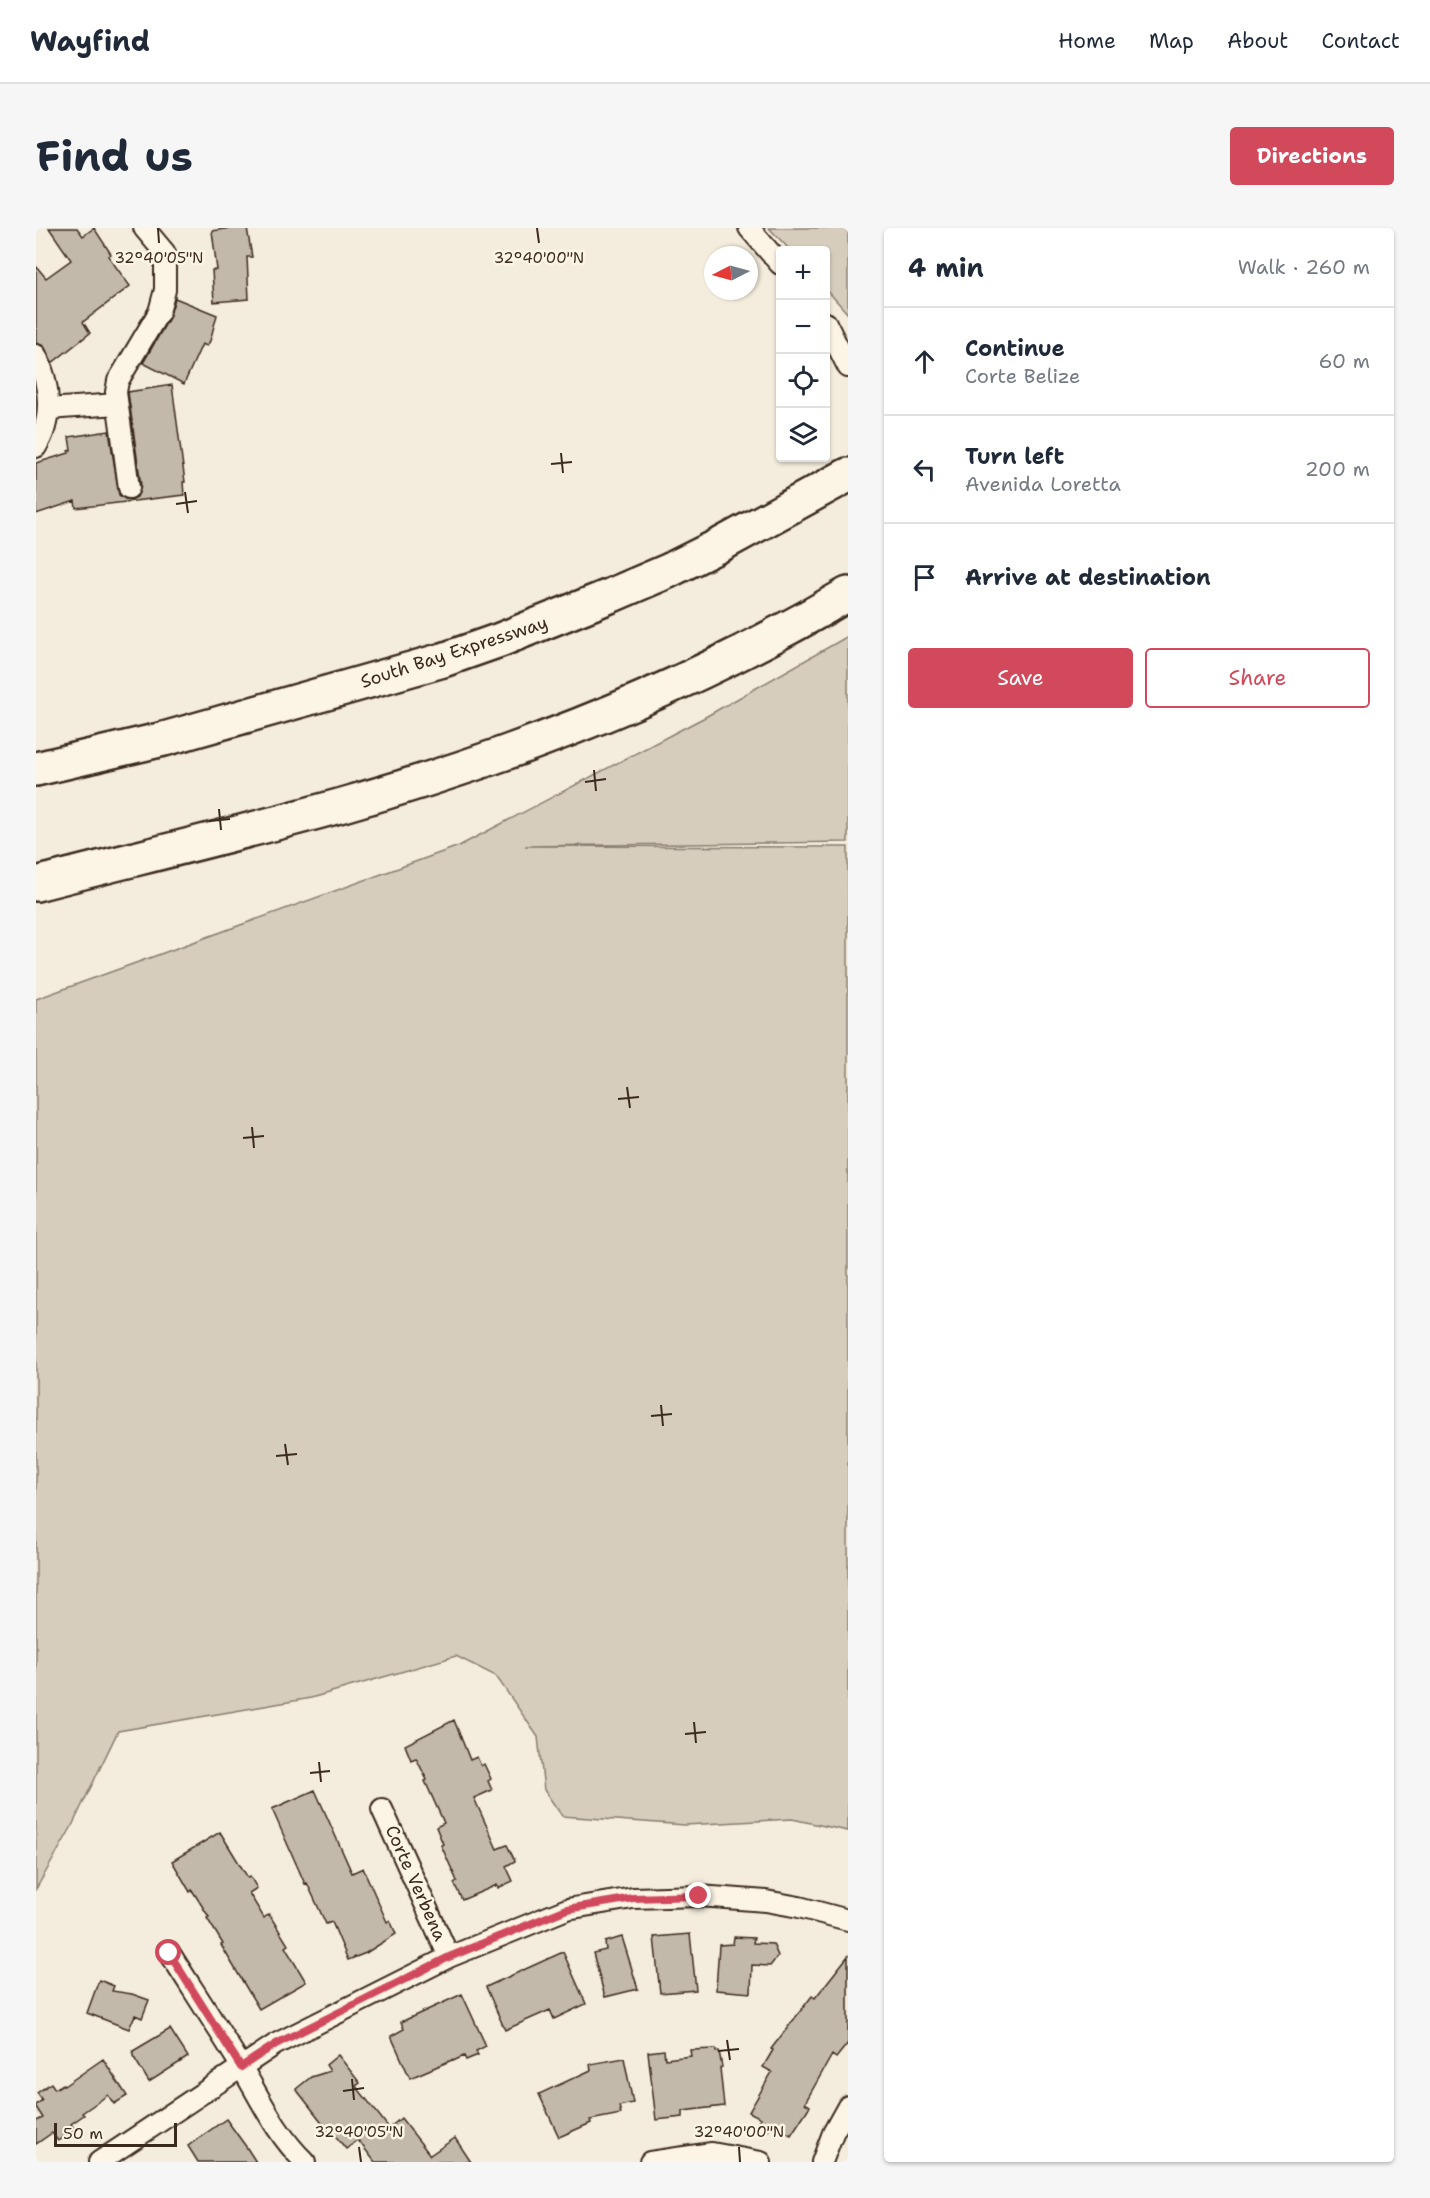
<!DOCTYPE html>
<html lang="en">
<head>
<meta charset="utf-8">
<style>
  :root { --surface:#fff; --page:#f6f6f7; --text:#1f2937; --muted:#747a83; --line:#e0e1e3; --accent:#d1495b }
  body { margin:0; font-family:"Shantell Sans",sans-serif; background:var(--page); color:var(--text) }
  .controls { position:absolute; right:18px; top:18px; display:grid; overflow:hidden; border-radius:6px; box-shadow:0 2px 4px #0004 }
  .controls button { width:54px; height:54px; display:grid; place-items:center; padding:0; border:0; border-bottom:2px solid var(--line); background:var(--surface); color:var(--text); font:30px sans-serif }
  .compass { position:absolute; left:668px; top:18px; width:54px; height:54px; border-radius:50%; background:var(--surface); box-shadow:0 2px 4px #0004; rotate:264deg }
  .scale { position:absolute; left:18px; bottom:15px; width:123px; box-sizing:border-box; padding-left:6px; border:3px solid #3b2a1e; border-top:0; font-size:16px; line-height:21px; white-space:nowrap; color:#3b2a1e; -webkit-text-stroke:4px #fcf5e5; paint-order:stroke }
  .stop { position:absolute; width:18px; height:18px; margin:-14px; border:4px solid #d1495b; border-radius:50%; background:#fff }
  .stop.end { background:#d1495b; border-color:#fff; box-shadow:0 2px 6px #0008 }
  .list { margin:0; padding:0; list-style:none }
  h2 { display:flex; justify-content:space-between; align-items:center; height:78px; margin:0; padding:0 24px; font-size:26px }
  h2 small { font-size:20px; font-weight:400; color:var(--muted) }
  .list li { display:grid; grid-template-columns:39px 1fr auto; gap:18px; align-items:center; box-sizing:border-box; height:108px; padding:0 24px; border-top:2px solid var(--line) }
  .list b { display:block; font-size:22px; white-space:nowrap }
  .list p { margin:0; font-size:20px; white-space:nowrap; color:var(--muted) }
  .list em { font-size:20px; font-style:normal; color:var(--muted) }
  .actions { display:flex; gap:12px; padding:18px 24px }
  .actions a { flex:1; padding:14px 0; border:2px solid var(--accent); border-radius:6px; text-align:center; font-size:21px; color:var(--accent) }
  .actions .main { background:var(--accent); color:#fff }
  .icon { flex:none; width:33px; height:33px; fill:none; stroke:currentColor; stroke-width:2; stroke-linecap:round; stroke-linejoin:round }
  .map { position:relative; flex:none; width:812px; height:1934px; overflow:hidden; border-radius:6px }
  header { display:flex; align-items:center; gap:36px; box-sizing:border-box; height:84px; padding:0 30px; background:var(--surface); border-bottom:2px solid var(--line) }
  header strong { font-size:28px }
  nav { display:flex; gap:33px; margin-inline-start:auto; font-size:21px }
  .intro { display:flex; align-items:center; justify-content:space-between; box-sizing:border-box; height:144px; padding:0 36px }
  h1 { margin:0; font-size:42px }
  .button { padding:15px 27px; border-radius:6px; background:var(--accent); color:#fff; font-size:21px; font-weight:700 }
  main { display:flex; gap:36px; padding:0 36px }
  aside { flex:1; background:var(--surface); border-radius:6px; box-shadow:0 2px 4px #0004 }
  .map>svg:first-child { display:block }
  .green { fill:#d6cdbd; stroke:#887c6e; stroke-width:1.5 }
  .building { fill:#c3b9aa; stroke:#3b2a1e; stroke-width:1.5 }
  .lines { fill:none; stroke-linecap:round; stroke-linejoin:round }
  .street-casing { stroke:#3b2a1e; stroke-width:24 }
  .highway-casing { stroke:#3b2a1e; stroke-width:38 }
  .street { stroke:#fcf5e5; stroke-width:20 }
  .highway { stroke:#fcf5e5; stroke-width:33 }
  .route { stroke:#d1495b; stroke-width:8 }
  .ticks { fill:none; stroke:#3b2a1e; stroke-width:2 }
  .labels { text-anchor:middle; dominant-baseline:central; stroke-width:5; stroke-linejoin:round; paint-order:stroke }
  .street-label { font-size:18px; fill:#3b2a1e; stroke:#fcf5e5 }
  .ticks-label { font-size:15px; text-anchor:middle; fill:#3b2a1e; stroke:#fcf5e5; stroke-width:5; stroke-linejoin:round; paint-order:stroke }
</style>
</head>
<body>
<header>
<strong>Wayfind</strong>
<nav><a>Home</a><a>Map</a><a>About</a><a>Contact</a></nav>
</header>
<div class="intro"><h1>Find us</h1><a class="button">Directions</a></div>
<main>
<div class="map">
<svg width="812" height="1934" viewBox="0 0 812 1934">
  <rect width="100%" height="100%" fill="#f4eddd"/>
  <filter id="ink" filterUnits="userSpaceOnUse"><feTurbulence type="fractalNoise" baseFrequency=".0167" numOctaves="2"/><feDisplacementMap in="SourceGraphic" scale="12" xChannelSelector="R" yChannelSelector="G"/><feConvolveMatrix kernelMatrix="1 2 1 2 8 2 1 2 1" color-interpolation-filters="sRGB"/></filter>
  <g filter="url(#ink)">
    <path class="green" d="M733,0h79v86l-22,-25v-39h-36z
      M812,408v206l-323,4 323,1v984l-56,-12 -107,6 -123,-9 -18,-26 -6,-53 -42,-61 -40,-20 -145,42 -193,33 -47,97 -35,61v-890l423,-153 248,-130z"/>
    <path class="building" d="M13,0h28l6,8 11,-8 17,26 -3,2 22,30 -47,36 7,11 -38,30 -8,-17 -8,-3v-77l10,12 25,-18z
      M195,0h16l5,29h-5l2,42 -35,3 -2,-32h5l-5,-39z
      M139,70l42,17 -7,26 -3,5 -5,-2 -18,40 -41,-21 26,-45z
      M136,157l13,97h-2l1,13 -108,13 -1,-7 -39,13v-51l33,-10 -1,-2 3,-1 -2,-13 40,-6 10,64 6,4 6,1 6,-3 4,-11 -13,-94z
      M418,1492l16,40 7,-3 4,9 3,-2 7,15 -3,2 4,9 -18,8 23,51 10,-4 8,16 -9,5 7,15 -15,7 -1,-3 -35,15 -8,-17 3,-2 -16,-36 2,-1 -7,-17 8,-4 -19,-42 2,-1 -11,-22 -5,2 -6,-15z
      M279,1562l37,83 11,-5 24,54 3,-2 6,14 -30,19 -18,7 -16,-38 -6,2 -19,-41 -2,1 -33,-75z
      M184,1604l28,46 2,-2 7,12 -8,5 15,25 5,-4 19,31 -3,2 21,35 -47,27 -38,-64 2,-1 -16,-26 2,-1 -17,-27 -2,2 -18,-31z
      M654,1706l6,56 -36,3 -6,-56z
      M586,1709l16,52 -33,8 -12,-44 13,-3 -1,-8z
      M698,1709l20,1 -1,5 20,1 5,12 -8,10 -18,-1 -1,28 -35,-3 3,-45 14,-1z
      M527,1724l23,52 -32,15 -4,-9 -45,20 -19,-43z
      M812,1728v87l-12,15 -4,-3 -27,48 5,3 -19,29 -19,-10 -4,6 -10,-8 3,-5 -12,-6 23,-40 -9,-5 10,-17 -2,-1 41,-53 3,2z
      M63,1752l15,6 -2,5 20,3 17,6 -7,18 -7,-3 -6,14 -42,-16z
      M426,1766l24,52 -10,5 2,4 -12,5 -2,-4 -11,5 -1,-1 -42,18 -19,-42 13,-7 -3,-7z
      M134,1801l18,28 -39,25 -16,-26v-5z
      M680,1821v3l3,-1 3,16 -2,1 4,38 -41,5v6l-27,3 -8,-68 16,-2 1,9 26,-3 -1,-6z
      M302,1827l22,28 -4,3 33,42 12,-10 29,37 25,-17 16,24h-96l-17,-22 -12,9 -12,-15 -2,1 -36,-46 15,-12 19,-6 -4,-6z
      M588,1830l9,45 -14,3 2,8 -31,6 1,3 -32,14 -20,-43 52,-24 -1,-6z
      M67,1831l24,37 -13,8 -6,-9 -26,18 2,2 -13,9 4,6 -17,11 -6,-8 -16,11v-23l7,-3 -7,-11v-2l6,-5 -5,-7 14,-10 4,6 8,-5 1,2z
      M190,1891l21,29 9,14h-58l-10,-16z"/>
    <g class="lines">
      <defs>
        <path id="street" d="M713,0l31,36
          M790,95l22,44
          M0,127c14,28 18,64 0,92
          M12,181l69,-5
          M93,260l-13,-96 2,-11 41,-69 6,-22v-37l-21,-25
          M346,1581l67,148
          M133,1724c24,38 49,76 72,114 20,34 35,68 64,96
          M63,1934l177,-118 173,-87 118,-48 66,-11 66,-2 67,5 33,6 49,13
          M614,1934l62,-9 49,9
          M786,1934l11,-29 15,-27"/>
        <path id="highway" d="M0,541l128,-30 279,-79 57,-20 112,-45 56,-24 54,-27 126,-69
          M0,656c101,-26 202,-50 303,-78 176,-50 351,-118 509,-212"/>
      </defs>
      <use href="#street" class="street-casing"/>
      <use href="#highway" class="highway-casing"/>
      <use href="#street" class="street"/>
      <use href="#highway" class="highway"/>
    </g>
  </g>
  <g class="lines" filter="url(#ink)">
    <path class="route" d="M133,1725l72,114 35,-23 173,-87 118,-48 66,-11 66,-2"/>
  </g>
  <path class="ticks" d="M122,0l1,15M501,0l2,15M525,225l2,20M515,236l21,-2M149,264l3,21M140,276l21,-3M558,542l2,21M549,554l21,-3M183,581l2,21M173,593l21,-2M591,859l3,21M582,871l21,-2M216,899l2,21M207,910l21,-2M625,1177l2,21M615,1188l21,-2M249,1216l3,21M240,1228l21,-2M658,1494l2,21M649,1506l21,-2M283,1534l2,20M274,1545l20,-2M691,1812l3,20M682,1823l21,-2M316,1851l2,21M307,1863l21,-3M323,1919l2,15M703,1919l1,15"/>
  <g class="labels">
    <g class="street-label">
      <text transform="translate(418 424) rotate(-18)">South Bay Expressway</text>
      <text transform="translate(380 1655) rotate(66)">Corte Verbena</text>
    </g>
  </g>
  <g class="ticks-label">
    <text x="123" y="35">32°40'05"N</text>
    <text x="503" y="35">32°40'00"N</text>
    <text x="323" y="1909">32°40'05"N</text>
    <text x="703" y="1909">32°40'00"N</text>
  </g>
</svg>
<div class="controls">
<button>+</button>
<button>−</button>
<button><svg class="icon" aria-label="locate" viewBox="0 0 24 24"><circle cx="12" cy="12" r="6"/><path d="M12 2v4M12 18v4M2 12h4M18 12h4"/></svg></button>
<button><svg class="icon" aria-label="layers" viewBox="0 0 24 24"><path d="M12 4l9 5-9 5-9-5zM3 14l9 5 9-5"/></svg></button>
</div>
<svg class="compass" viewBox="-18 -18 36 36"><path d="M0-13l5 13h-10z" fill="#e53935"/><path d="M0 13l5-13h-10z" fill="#747a83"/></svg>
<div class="scale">50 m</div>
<div class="stop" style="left:133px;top:1725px"></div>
<div class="stop end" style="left:663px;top:1668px"></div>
</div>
<aside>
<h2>4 min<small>Walk · 260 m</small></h2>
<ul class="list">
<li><svg class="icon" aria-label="ahead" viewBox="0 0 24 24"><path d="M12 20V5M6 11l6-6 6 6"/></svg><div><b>Continue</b><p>Corte Belize</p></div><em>60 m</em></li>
<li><svg class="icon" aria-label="left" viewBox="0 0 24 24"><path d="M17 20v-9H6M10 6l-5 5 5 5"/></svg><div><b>Turn left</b><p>Avenida Loretta</p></div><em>200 m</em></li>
<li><svg class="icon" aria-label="arrive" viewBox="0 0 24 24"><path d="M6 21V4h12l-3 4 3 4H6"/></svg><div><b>Arrive at destination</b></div></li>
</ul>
<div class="actions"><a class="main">Save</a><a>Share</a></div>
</aside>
</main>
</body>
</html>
